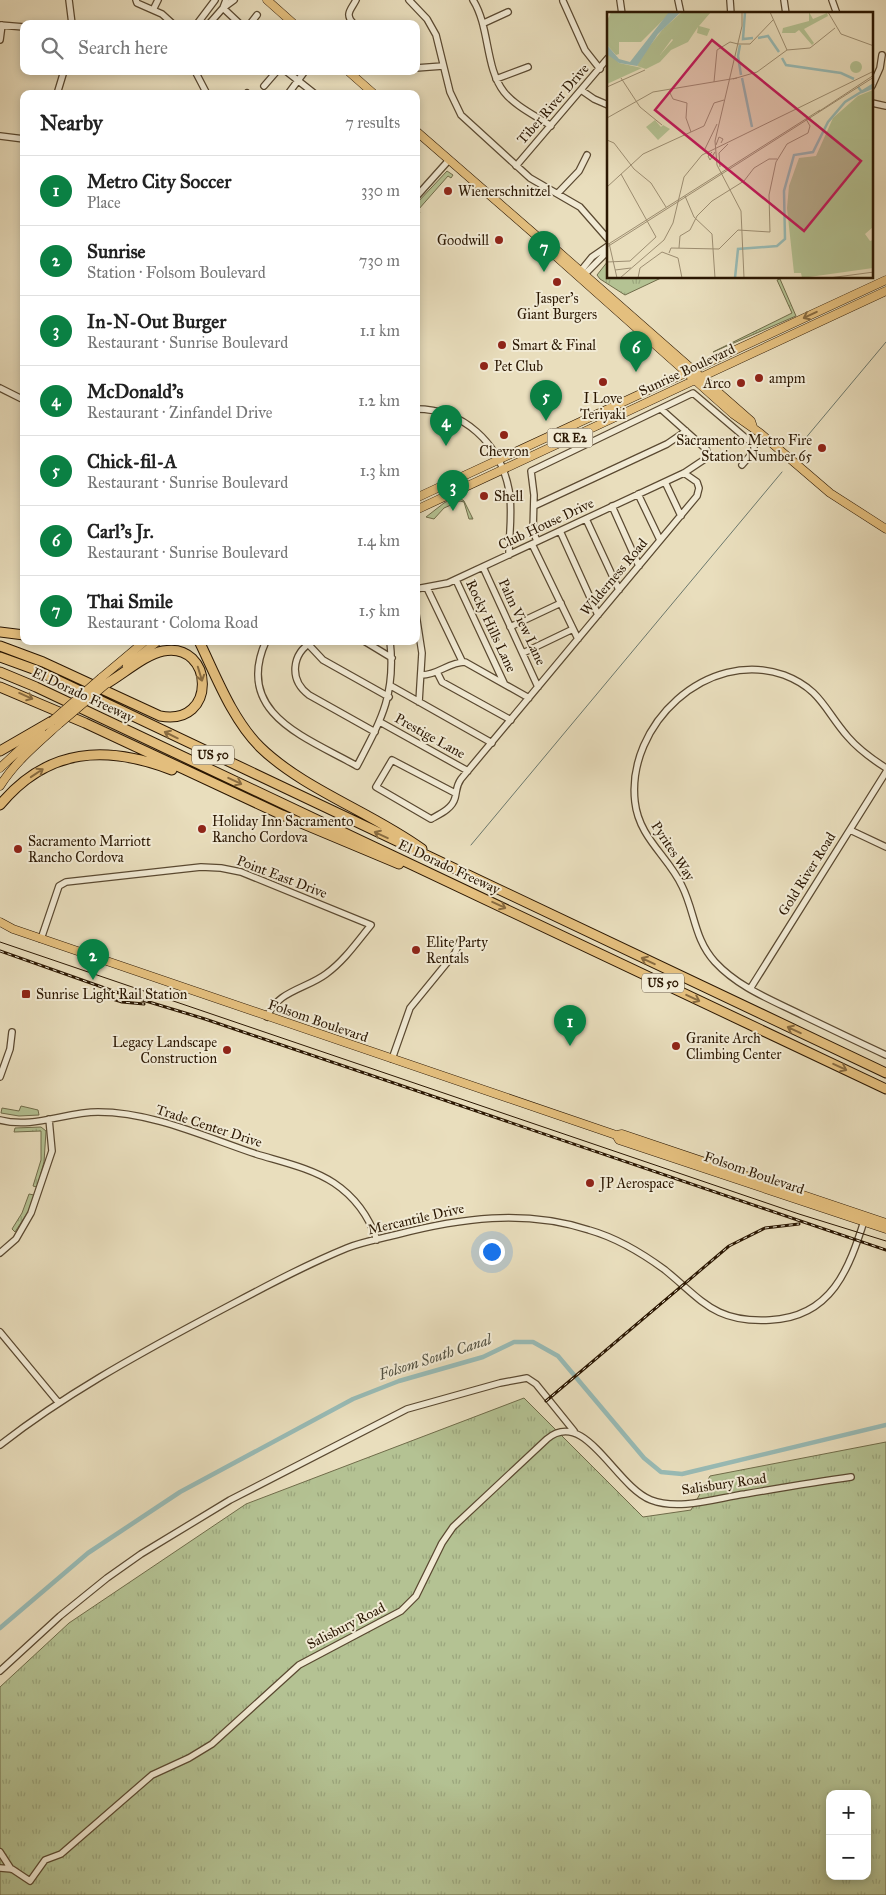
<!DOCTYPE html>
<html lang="en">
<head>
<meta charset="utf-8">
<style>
  :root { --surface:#fff; --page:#f6f6f6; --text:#222; --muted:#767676; --line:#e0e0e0; --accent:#0b8043 }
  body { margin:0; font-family:"IM FELL Great Primer",serif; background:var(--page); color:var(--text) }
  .controls { position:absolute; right:15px; bottom:15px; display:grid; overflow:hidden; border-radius:10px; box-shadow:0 2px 8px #0003 }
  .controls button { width:45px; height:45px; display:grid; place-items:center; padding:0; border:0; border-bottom:1px solid var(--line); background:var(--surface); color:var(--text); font:25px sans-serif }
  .you { position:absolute; left:491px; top:1251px; width:18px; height:18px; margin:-12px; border:4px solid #fff; border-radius:50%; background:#1a73e8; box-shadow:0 0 0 8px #1a73e833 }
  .badge { display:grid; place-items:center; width:32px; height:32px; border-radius:50%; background:var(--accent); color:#fff; font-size:16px; font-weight:700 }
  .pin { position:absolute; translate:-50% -41px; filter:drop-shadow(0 1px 2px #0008) }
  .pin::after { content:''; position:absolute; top:26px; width:18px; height:15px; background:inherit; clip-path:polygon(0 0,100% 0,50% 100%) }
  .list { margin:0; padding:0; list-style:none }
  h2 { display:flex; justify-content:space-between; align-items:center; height:65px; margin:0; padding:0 20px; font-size:21px }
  h2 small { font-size:16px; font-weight:400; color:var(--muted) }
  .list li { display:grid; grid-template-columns:32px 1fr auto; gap:15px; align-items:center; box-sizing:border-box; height:70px; padding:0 20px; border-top:1px solid var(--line) }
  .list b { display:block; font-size:19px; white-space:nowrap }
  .list p { margin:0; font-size:16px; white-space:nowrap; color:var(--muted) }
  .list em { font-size:16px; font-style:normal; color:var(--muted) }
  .icon { flex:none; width:28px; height:28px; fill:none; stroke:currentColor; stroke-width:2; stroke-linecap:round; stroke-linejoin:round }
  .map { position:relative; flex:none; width:886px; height:1895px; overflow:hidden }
  .search { position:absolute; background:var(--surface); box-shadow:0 2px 8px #0003; left:20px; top:20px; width:400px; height:55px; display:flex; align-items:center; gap:12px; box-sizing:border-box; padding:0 18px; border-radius:10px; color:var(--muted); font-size:19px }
  .panel { position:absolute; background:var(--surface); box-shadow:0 2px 8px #0003; left:20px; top:90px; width:400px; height:555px; border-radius:10px }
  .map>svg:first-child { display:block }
  .grass { fill:url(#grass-tufts); stroke:#706c4a; fill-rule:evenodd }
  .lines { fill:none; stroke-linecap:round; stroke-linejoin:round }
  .stream { stroke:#6c796e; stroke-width:1 }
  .canal { stroke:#98bbb6; stroke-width:4.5 }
  .minor-casing { stroke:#5a4931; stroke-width:8 }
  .major-casing { stroke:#2b1702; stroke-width:9 }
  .highway-casing { stroke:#2b1702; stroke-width:11 }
  .minor { stroke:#f1ead4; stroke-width:5.5 }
  .major { stroke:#e4bf7e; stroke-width:8 }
  .highway { stroke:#e4bf7e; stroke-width:9 }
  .tram { stroke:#2b1702; stroke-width:1 }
  .rail-casing { stroke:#2b1702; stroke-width:3 }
  .rail { stroke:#f1ead4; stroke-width:1; stroke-dasharray:4; stroke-linecap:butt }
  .major-bridge-casing { stroke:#2b1702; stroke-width:9; stroke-linecap:butt }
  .major-bridge { stroke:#e4bf7e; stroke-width:8 }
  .oneway { stroke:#886b40 }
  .poi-dot { fill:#8f2418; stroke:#f1ead4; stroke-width:2 }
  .labels { text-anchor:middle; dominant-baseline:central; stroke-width:4; stroke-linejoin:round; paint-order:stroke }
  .shield { fill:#f1ead4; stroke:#665641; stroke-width:1 }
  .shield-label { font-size:12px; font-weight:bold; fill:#2b1702 }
  .street-label { font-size:14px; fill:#2b1702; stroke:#f1ead4 }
  .poi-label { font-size:14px; fill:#2b1702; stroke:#f1ead4; text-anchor:start }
  .water-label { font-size:15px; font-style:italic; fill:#515041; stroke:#f1ead4 }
  .inset-river { fill:none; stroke:#98bbb6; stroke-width:2.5 }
  .inset-road { fill:none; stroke:#9d8e72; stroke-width:1 }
  .view { fill:#c2185b; fill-opacity:0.15; stroke:#c2185b; stroke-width:2.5 }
  .inset-edge { fill:none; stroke:#2b1702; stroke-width:2.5 }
</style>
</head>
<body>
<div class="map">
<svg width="886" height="1895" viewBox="0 0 886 1895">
  <defs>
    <pattern id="grass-tufts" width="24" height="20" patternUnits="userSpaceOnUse" patternTransform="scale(1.25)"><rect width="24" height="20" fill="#b4c293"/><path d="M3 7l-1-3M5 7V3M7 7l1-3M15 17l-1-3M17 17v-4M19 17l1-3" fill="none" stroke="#9ba67d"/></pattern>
  </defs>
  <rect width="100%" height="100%" fill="#e9debd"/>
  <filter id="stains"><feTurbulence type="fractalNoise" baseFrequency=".004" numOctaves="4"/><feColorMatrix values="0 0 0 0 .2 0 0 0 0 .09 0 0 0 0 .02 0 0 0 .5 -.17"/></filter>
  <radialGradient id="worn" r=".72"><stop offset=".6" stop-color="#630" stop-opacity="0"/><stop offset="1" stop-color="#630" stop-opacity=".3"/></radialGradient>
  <path class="grass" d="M447,171l6,4 -2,3 -3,-2 -30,34 2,3 -2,1 -2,-10z
    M608,261v17h53l-36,17 -25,-16 -3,-4z
    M780,279l16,37 -83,36 79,-39 -15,-33z
    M457,496l7,5 9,18h-4l-5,-17 -4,-1 -16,7 -10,11 -8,-2 18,-14z
    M21,1106l17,4 1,5 -20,1 -18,-3 1,-5 17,3z
    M41,1127l5,4 -2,31 -7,25 -4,-1 8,-26v-29l-27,1 1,-4z
    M29,1194l5,1 -6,17 -13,20 -3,-3 10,-16z
    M524,1398l119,119 48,-7 19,-34 176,-34v453h-886v-208l69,-64 177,-119zM830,1794h37v82h-37z"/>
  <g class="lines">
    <path class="stream" d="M799,446l87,-104
      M471,845l311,-373"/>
    <path class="canal" d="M0,1628l88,-75 92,-61 173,-93 46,-18 84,-24 31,-15h19l25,14 86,102 17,14 21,2 204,-49"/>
    <defs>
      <path id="minor" d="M69,0l3,24
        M136,0l1,3 25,11 11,10
        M226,0l-3,8 11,-8
        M409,0l18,19 9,16 14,57 11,23 69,63 50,29 28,32
        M473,0c17,27 12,68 31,92 11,14 32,24 47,34
        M620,0l2,14
        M678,0l3,14
        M730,0l1,14
        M784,0l2,14
        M832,0l5,14
        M563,1l22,49 15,19
        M153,10l5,-10
        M484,23l24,-11
        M197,24l18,-24
        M209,24l14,-16 17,16
        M250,24l7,-9
        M354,24c-10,-10 -3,-14 2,-24
        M0,25l24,2
        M0,40l2,-15
        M416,68l27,-2
        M195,71l12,23
        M286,71l29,23
        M496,79l32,-12
        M264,86l13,-15
        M872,86l8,-18 2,-13
        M581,90l13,9 14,6
        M57,94l7,-23
        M246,94l1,-1
        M288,94l17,-23
        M872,103l14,3
        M0,136l24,3
        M516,166l92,-108
        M558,193l21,-22 8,-16
        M416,197l33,-37
        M579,273l13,-16 16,-11
        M583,276l25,-25
        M0,388l24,12
        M416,409c47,0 84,34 93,81 4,20 0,44 0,65
        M665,482l16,34
        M638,494l22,46
        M534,506l133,-62 19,-13
        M612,506l27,60
        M586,519l33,71
        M560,531l38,84
        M537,541l-4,-10 1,-36 -3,-24 162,-78 61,52v6l-12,14
        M532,544l46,95
        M483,567l55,120
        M456,580l48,103
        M427,588l35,73
        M416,589l32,-6 236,-110 21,-14 3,-5 -2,-5 -45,-40
        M416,614l6,39 -3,49
        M510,627l51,-24
        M266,641c-33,73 42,97 91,125 24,-46 39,-71 33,-125
        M313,641c-22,13 -24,39 -4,54l66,37
        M364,641l28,17
        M308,644l15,16 66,37
        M523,653l50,-24
        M437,672l5,10 69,38
        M422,675c16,0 27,-13 43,-13l64,36
        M391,686l101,57
        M380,722l88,49
        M886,768c-14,-9 -27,-18 -38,-31 -23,-26 -27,-48 -64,-62 -77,-27 -158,50 -149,127 4,36 33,54 47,84 13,26 12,53 33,76 24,26 57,38 89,54 27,13 54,26 82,39
        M455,793l-63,-33 -16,27 55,32c9,-5 21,-10 24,-21 2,-8 1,-12 6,-19l236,-283 2,-8 -2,-6 -13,-9
        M850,830l36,17
        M41,939l18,-53 7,-4 135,-15 20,1 20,4 130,53c-14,17 -27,36 -45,49 -20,15 -49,17 -59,43
        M750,989l136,-217
        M392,1059l18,-51 45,-55 5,-12
        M0,1077l10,-28 2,-17
        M0,1120c33,9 65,-8 98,-8 54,0 107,25 158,42 26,8 55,14 78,29 21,14 35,34 43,57
        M0,1253l16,-14 15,-26 21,-62 -3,-32
        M0,1332l58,70
        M0,1445c64,-50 135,-89 206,-127 46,-24 92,-50 141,-70 15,-6 32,-9 48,-13 65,-17 129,-26 194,-5 28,8 53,23 76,40 38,31 50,53 105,50 62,-3 79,-51 95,-102
        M0,1671l60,-55 47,-38 34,-24 89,-54 177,-91 93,-26 27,-5 9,6 38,47
        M0,1852l11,17
        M0,1868l12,1 18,12 15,-21 16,-6 91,-79 37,-17 23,-14 87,-79 102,-54 15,-15 26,-53 11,-16 94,-88c38,-32 68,47 104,61 28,11 66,-2 94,-6 35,-6 70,-12 106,-17"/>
      <path id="major" d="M267,0l27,24
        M348,71l26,23
        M416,131l123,107 2,5 192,171 27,19 70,60 56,36
        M553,247l198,174 2,6
        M416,498l470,-218
        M416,510l470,-219
        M127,666l31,-25
        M101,678l44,-37
        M0,768l41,-38
        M0,786c15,-24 38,-43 59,-62
        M0,922l13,7 603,206 6,-1 264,89
        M616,1135l3,5 267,89"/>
      <path id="highway" d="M0,632l24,3
        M199,641c17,35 33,78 61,106 43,42 113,66 162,102
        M0,646l43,16 117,54c58,11 54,-75 3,-65 -17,3 -41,24 -57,33
        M0,657l36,13 850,403
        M0,672l36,15 850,402
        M0,687l85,36 197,92 117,49
        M0,751l52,-30
        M0,805c48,-58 107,-60 172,-35"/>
    </defs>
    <use href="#minor" class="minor-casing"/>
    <use href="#major" class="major-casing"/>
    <use href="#highway" class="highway-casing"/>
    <use href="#minor" class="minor"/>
    <use href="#major" class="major"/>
    <use href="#highway" class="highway"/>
    <path class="tram" d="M0,942l799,272 87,27"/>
    <defs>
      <path id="rail" d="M0,951l116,41 89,27 681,231
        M103,996l19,6 22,2
        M546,1401l183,-155 36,-18 34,-4"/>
    </defs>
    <use href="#rail" class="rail-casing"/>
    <use href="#rail" class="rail"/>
    <defs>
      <path id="major-bridge" d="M52,721l49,-43
        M59,724l47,-40"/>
    </defs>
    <use href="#major-bridge" class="major-bridge-casing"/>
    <use href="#major-bridge" class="major-bridge"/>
  </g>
  <defs><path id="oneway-shaft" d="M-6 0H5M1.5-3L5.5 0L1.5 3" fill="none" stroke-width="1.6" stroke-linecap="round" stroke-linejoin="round" transform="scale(1.25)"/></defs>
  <g class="oneway">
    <use href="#oneway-shaft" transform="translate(810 315) rotate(155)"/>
    <use href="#oneway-shaft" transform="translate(200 674) rotate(73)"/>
    <use href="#oneway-shaft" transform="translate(26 696) rotate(24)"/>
    <use href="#oneway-shaft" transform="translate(171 735) rotate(-154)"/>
    <use href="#oneway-shaft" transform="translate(37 773) rotate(-34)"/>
    <use href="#oneway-shaft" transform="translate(235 781) rotate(25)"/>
    <use href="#oneway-shaft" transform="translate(381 835) rotate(-155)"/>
    <use href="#oneway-shaft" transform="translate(499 905) rotate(25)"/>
    <use href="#oneway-shaft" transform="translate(648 961) rotate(-155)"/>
    <use href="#oneway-shaft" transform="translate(693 998) rotate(25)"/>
    <use href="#oneway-shaft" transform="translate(794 1030) rotate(-155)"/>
    <use href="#oneway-shaft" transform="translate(840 1067) rotate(25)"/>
  </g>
  <g class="poi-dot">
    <circle cx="448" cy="191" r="5"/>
    <circle cx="499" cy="240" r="5"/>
    <circle cx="557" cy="282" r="5"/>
    <circle cx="502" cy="345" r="5"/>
    <circle cx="484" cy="366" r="5"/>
    <circle cx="759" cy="378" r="5"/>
    <circle cx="603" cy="382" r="5"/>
    <circle cx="741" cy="383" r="5"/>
    <circle cx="504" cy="435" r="5"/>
    <circle cx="822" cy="448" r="5"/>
    <circle cx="484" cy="496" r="5"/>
    <circle cx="202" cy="829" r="5"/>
    <circle cx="18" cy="849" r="5"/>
    <circle cx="416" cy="950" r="5"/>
    <rect x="21" y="989" width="10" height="10" rx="2.5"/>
    <circle cx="676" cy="1046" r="5"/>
    <circle cx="227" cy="1050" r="5"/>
    <circle cx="590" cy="1183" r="5"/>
  </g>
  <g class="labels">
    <g class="shield">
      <rect x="547.5" y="428.5" width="45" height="19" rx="4"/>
      <rect x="192" y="745.5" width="42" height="19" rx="4"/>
      <rect x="642" y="973.5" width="42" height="19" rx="4"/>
    </g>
    <g class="shield-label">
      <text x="570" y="438">CR E2</text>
      <text x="213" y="755">US 50</text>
      <text x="663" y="983">US 50</text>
    </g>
    <g class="street-label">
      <text transform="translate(553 104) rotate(-49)">Tiber River Drive</text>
      <text transform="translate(687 370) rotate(-25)">Sunrise Boulevard</text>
      <text transform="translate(546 524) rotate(-25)">Club House Drive</text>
      <text transform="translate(614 577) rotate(-50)">Wilderness Road</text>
      <text transform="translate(522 622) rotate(65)">Palm View Lane</text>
      <text transform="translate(491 626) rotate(65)">Rocky Hills Lane</text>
      <text transform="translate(83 695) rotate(25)">El Dorado Freeway</text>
      <text transform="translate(430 736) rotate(29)">Prestige Lane</text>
      <text transform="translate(673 851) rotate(57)">Pyrites Way</text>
      <text transform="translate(449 867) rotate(25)">El Dorado Freeway</text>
      <text transform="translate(807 874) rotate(-58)">Gold River Road</text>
      <text transform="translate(282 877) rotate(21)">Point East Drive</text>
      <text transform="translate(318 1021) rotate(19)">Folsom Boulevard</text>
      <text transform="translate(209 1126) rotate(18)">Trade Center Drive</text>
      <text transform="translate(754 1173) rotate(19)">Folsom Boulevard</text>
      <text transform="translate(416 1219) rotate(-13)">Mercantile Drive</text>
      <text transform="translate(724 1484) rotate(-8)">Salisbury Road</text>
      <text transform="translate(346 1626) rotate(-27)">Salisbury Road</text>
    </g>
    <g class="poi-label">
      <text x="458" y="191">Wienerschnitzel</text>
      <text x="489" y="240" text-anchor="end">Goodwill</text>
      <text x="557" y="298" text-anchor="middle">Jasper's<tspan x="557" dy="16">Giant Burgers</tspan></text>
      <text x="512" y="345">Smart &amp; Final</text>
      <text x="494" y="366">Pet Club</text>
      <text x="769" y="378">ampm</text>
      <text x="731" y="383" text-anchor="end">Arco</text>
      <text x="603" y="398" text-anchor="middle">I Love<tspan x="603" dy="16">Teriyaki</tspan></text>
      <text x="812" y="440" text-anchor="end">Sacramento Metro Fire<tspan x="812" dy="16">Station Number 65</tspan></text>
      <text x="504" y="451" text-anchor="middle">Chevron</text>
      <text x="494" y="496">Shell</text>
      <text x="212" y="821">Holiday Inn Sacramento<tspan x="212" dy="16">Rancho Cordova</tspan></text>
      <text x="28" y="841">Sacramento Marriott<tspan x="28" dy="16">Rancho Cordova</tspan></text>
      <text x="426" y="942">Elite Party<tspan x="426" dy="16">Rentals</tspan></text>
      <text x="36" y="994">Sunrise Light Rail Station</text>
      <text x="686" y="1038">Granite Arch<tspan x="686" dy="16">Climbing Center</tspan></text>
      <text x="217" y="1042" text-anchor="end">Legacy Landscape<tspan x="217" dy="16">Construction</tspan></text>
      <text x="600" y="1183">JP Aerospace</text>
    </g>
    <g class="water-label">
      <text transform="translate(435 1357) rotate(-18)">Folsom South Canal</text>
    </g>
  </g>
  <g transform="translate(607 12)">
    <rect width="266" height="266" fill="#e9debd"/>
    <path d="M4,0h60l-30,30h-22v12l-3,1 -9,-10v-24zM75,0h29l-12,14 11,3 -3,7 -10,-3 1,-6 -10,15 -17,8 -11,12v-7l13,-15 -10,-11zM0,40l12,11 23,5 -35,16zM243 55a6 6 0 1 1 12 0a6 6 0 1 1-12 0ZM266,78v137l-8,7 5,7 3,-1v28l-71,10 -1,-5h-7l-7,-65 2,-22 10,-28 17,-2 17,-38 25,-22zM48,108l6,7 2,-2 7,4 -12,11 -12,-13z" fill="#b4c293"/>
    <path d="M202,0l4,7 14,-6 1,3 -24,13 10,14 -2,2 -13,-15 -4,3h-13l1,-5 26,-7zM56,17l11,7 -14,19v7l-14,7 -9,-3 4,-9z" fill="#b4c293"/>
    <path d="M62,0h12l-23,22 -21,32 -18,-3 -11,-8 -1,-10 12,14 11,3z" fill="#98bbb6"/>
    <path class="inset-river" d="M138,0l-2,27 10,-1M151,26l10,-2 11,16M133,33l-2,11 3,19M175,46l4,7 55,8 13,6M135,66l10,49M251,75l4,5 12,-5M128,266l3,-29 39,-3 8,-7 -1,-48 10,-36 19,-3 15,-30 17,-20 29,-18"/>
    <path class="inset-road" d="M135,0v14l-27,115 2,24 24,46 3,67M163,0l17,38M221,0l13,22 33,12M130,32h13l23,-24M180,38l23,-2 25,-20M14,66l19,29 22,18M126,67l24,-7 30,-22M107,70l3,-32 13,-8 8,2M0,75l38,-17M63,81l3,6 14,4 -1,15 5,14M211,100l56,-37M0,106l46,-26 84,-14M0,128l7,3 20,26 17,14 15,24M109,133l3,-8 4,2 -2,4M97,139l13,-27M105,140l-4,4 2,4 5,-8M113,155l-1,-14 9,-9M0,175l36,-33 61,-28 10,-23 10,-3M78,184l9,21 18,17 3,44M2,231l8,35M0,233l213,-135M0,235l267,-170M72,236l1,-12 10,-6 7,-14 15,-15 32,-20 10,-13 15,-9h8M62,241l2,-5 48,1 19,-19 32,2 -1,-37 7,-33 11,-18 21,-11 2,-7 -4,-7M0,250l23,-1 26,-24 -35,-63M8,258l16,-2M13,266l44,-38 9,-17 11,-46 18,-22 172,-84M31,266l2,-10 22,-16 16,6 4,20M222,266l45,-6"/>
    <path class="view" d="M105,28l149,121 -57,70 -149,-121z"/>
    <rect width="266" height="266" class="inset-edge"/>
  </g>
  <rect width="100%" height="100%" filter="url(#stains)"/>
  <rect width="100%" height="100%" fill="url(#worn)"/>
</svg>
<div class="controls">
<button>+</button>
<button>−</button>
</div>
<div class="you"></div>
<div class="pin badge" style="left:570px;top:1046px">1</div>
<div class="pin badge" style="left:93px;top:980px">2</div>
<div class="pin badge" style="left:453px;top:511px">3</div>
<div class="pin badge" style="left:446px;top:446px">4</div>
<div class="pin badge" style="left:546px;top:421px">5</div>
<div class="pin badge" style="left:636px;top:372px">6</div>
<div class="pin badge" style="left:544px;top:272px">7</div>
<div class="search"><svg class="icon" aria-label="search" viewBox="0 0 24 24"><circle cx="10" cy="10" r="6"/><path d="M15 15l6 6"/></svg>Search here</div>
<section class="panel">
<h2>Nearby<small>7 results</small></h2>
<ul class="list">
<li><span class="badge">1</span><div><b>Metro City Soccer</b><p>Place</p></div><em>330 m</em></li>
<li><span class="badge">2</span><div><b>Sunrise</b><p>Station · Folsom Boulevard</p></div><em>730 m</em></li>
<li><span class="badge">3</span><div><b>In-N-Out Burger</b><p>Restaurant · Sunrise Boulevard</p></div><em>1.1 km</em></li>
<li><span class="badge">4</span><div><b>McDonald's</b><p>Restaurant · Zinfandel Drive</p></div><em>1.2 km</em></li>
<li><span class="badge">5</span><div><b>Chick-fil-A</b><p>Restaurant · Sunrise Boulevard</p></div><em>1.3 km</em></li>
<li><span class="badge">6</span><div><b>Carl's Jr.</b><p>Restaurant · Sunrise Boulevard</p></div><em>1.4 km</em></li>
<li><span class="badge">7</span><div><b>Thai Smile</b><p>Restaurant · Coloma Road</p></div><em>1.5 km</em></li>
</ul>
</section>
</div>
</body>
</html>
